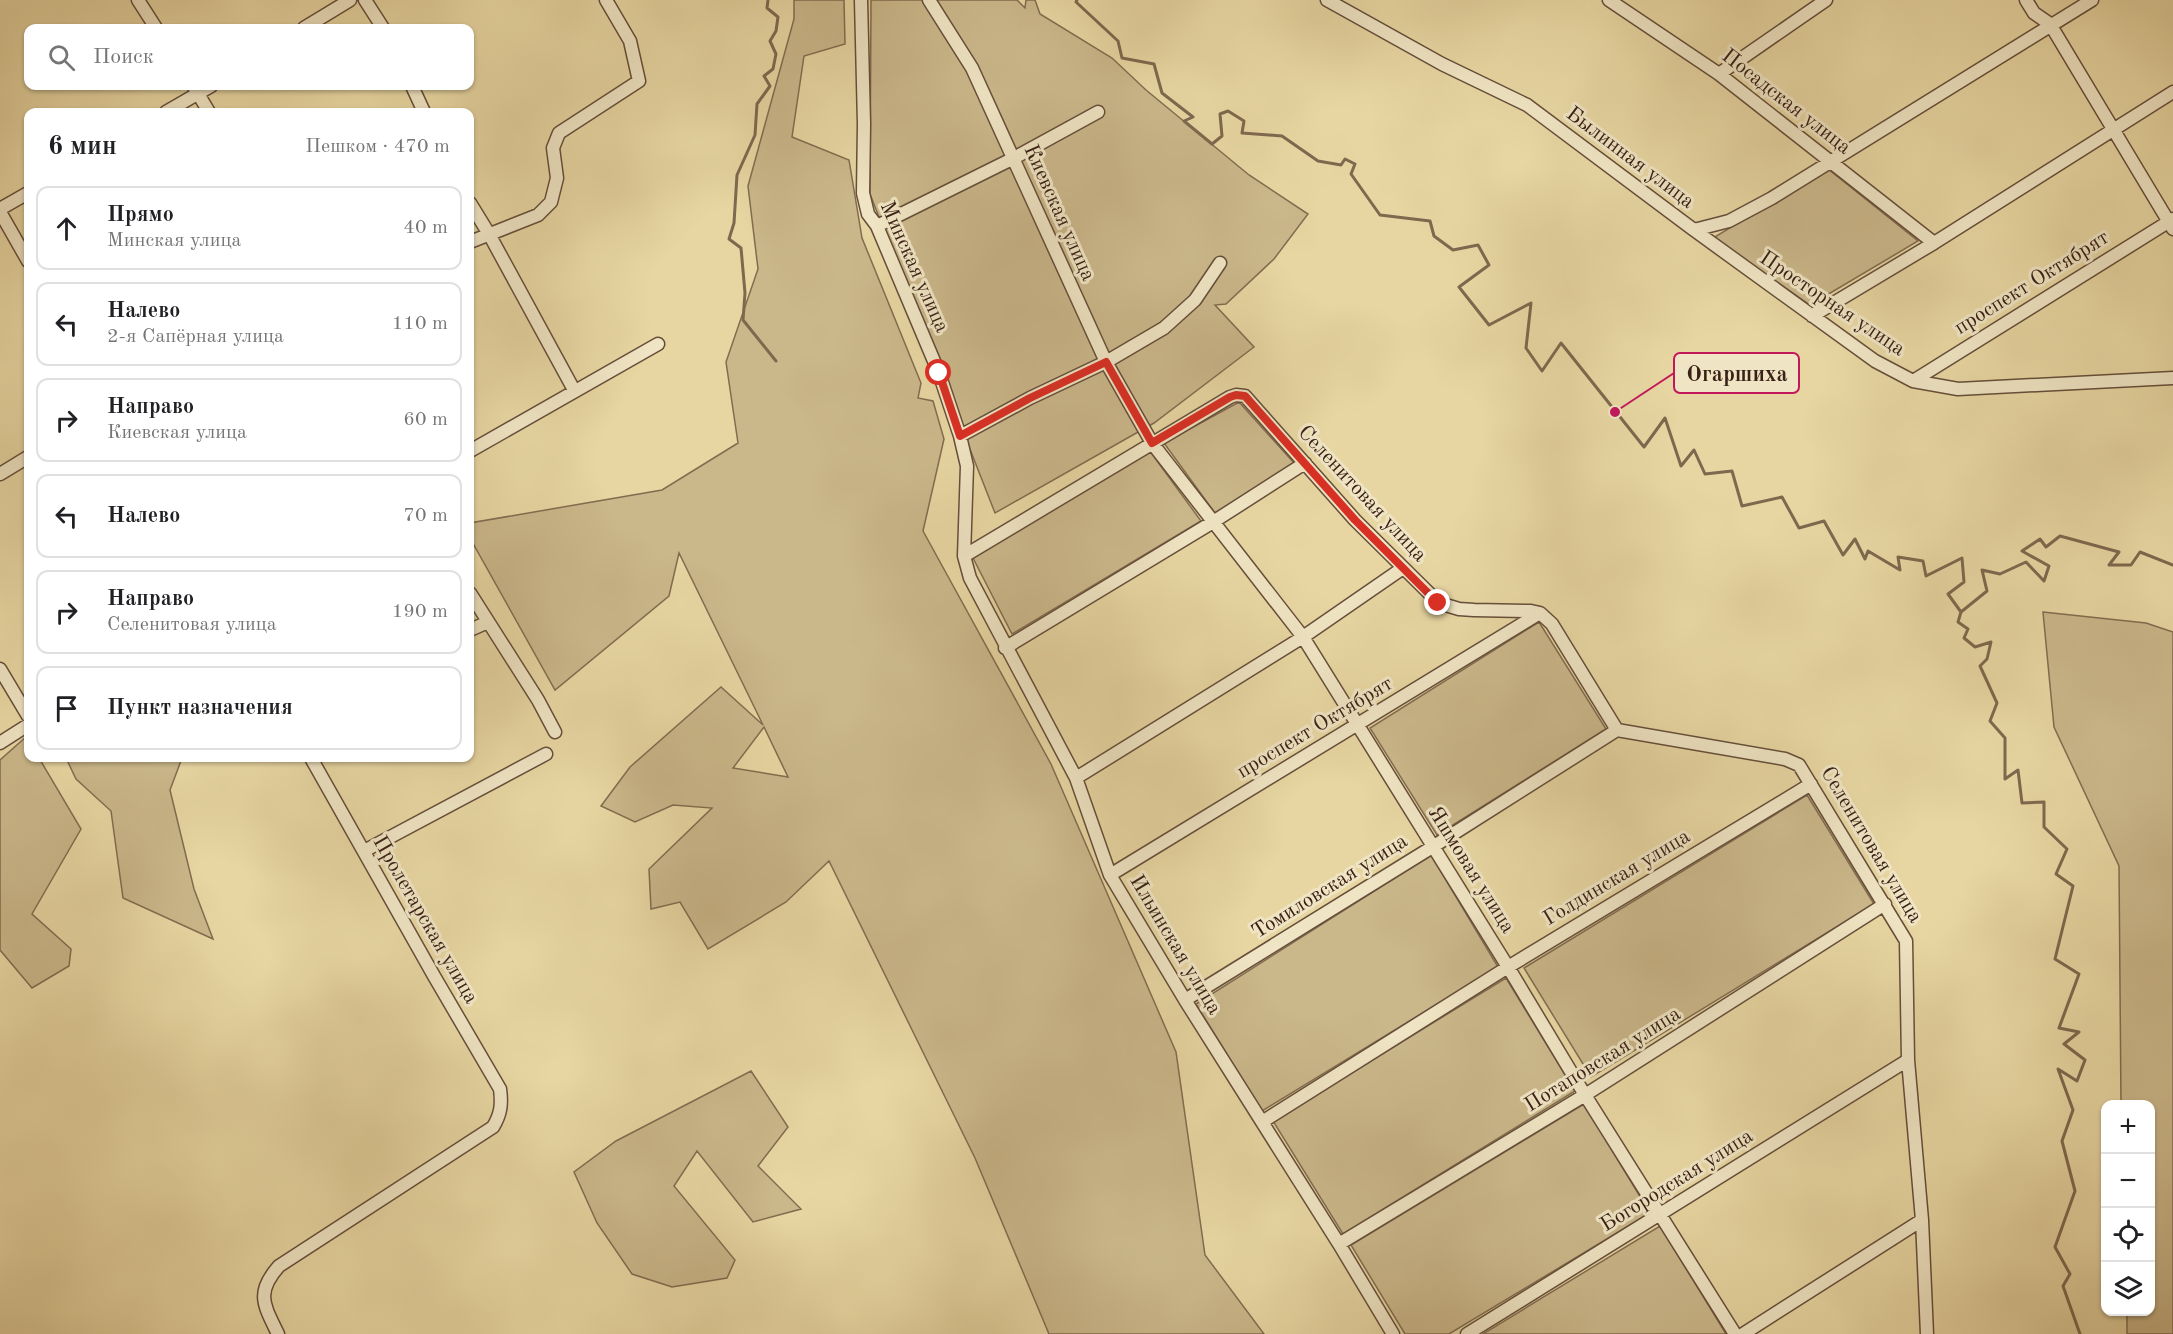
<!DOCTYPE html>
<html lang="ru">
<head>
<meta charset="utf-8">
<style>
  :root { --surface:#fff; --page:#f2f2f2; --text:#202124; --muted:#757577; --line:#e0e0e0 }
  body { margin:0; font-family:"Old Standard TT",serif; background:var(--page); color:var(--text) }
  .controls { position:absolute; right:18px; bottom:18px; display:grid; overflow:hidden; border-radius:12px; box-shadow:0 2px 4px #0004 }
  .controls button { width:54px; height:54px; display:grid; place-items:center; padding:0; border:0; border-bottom:2px solid var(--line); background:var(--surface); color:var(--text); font:30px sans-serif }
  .stop { position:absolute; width:18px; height:18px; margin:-14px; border:4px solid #d93025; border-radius:50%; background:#fff }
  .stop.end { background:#d93025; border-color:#fff; box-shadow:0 2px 6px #0008 }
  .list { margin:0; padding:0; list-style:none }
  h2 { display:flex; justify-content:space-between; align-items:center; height:78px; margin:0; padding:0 24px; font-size:26px }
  h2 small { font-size:20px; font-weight:400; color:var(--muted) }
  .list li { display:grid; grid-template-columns:39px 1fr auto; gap:18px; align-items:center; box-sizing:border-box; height:84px; margin:0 12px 12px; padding:0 12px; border:2px solid var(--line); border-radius:12px }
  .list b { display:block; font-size:22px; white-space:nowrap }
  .list p { margin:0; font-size:20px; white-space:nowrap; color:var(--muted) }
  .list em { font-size:20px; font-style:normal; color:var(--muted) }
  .icon { flex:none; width:33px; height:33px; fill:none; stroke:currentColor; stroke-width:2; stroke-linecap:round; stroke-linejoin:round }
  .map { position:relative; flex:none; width:2173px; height:1334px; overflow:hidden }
  .search { position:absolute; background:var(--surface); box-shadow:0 2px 4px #0004; left:24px; top:24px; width:450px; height:66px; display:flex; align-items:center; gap:15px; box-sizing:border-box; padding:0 21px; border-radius:12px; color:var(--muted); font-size:22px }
  .panel { position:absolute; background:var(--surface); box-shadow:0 2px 4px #0004; left:24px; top:108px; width:450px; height:654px; border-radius:12px }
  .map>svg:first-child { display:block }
  .green { fill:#cab78a; stroke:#826c50; stroke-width:1.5; fill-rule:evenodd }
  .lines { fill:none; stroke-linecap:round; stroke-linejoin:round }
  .stream { stroke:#7e684e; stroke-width:3 }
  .minor-casing { stroke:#654e3a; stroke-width:15 }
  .minor { stroke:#efe4c3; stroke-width:12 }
  .route { stroke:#d93025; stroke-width:8 }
  .labels { text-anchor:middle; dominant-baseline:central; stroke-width:6; stroke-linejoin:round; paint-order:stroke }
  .street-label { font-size:21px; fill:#3a2117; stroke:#efe4c3 }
  .leader { fill:none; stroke:#c2185b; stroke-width:2 }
  .callout-dot { fill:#c2185b; stroke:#efe4c3; stroke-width:2 }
  .callout { fill:#efe4c3; stroke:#c2185b; stroke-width:2 }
  .callout-label { font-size:22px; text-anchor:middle; font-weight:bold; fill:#3a2117 }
</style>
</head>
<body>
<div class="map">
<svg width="2173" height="1334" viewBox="0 0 2173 1334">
  <rect width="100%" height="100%" fill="#e7d6a2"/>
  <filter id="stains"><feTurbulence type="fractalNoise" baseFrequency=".00333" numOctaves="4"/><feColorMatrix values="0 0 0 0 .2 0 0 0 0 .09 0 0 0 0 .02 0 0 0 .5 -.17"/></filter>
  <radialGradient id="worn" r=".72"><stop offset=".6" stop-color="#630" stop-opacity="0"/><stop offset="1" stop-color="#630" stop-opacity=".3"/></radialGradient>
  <path class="green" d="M794,0h50l1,44 -41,12 -12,81 57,23 13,78 59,145 -3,15 15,3 11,38 -21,92 128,233 125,288 29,203 59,79h-215l-74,-176 -146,-297 -43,41 -78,47 -28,-47 -29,7 -2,-40 63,-61 -39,-3 -38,17 -34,-16 29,-39 91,-80 42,38 -84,-172 -10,43 -114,94 -85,-152v-15l192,-33 76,-47 -12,-81 32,-93 -10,-83 46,-167zM764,727l24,50 -55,-9z
    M871,0h146l8,8 1,-8h9l5,14 72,44 34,32 103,85 59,39 -34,45 -48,45 -11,1 39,42 -100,76 -159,90 -125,-319z
    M1828,169l90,72 -108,64 -97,-67z
    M1239,402l56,62 -80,49 -51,-70z
    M1149,450l52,71 -189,113 -39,-76z
    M2043,612l103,11 27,9v702h-46v-22h23v-208h-29l-2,-238 -65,-139z
    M1539,622l67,107 -169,106 -67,-107z
    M27,736l1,3v19h11l42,71 -49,85 39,35 -2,17 -37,22 -32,-38v-190z
    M66,758h116l-12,32 24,99 19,50 -90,-41 -12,-87 -35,-32z
    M1807,795l67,109 -283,173 -67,-109z
    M1431,855l67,112 -236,144 -66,-107z
    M1506,978l69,113 -232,143 -70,-113z
    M751,1071l37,56 -30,39 43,43 -48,13 -56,-71 -23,35 61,74 -8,18 -55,9 -40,-13 -35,-51 -23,-51 42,-31z
    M1584,1104l66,109 -201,121h-44l-54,-89z
    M1660,1226l66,108h-243z"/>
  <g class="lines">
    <path class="stream" d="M768,0l-1,8 11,9 -2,14 -6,10 6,13 -3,15 -9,7 6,10 -13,18 -2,31 -18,40 -3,48 -5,16 12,9 4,45 -2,27 33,41
      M1077,0l-1,2 42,39 4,17 32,6 8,29 31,24 -9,4 28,23 10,-8 -2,-22 8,-3 16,10 -2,12 40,3 36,25 23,4 4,-6 10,5 -4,10 29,41 50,6 4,15 19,14 25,-5 11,20 -30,22 30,38 42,-22 -5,45 16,23 19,-28 83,104 21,-29 16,48 13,-16 11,24 27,-3 10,35 40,-9 17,31 25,-7 19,34 12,-16 10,20 3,-8 32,19 -2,-13 25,4 3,15 36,-18 2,24 -16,12 13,18 26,-21 -5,-21 18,4 26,-12 18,19 5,-15 -27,-15 18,-12 6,8 14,-11 59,16 -10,13h22l9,-13 33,13
      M1961,612l-3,10 10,7 -4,9 11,9 16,-5 -4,17 -7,7 17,37 -7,18 15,17v41l13,-9 4,33 22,-1v25l23,22 -11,25 17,12 -18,73 24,15 -20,54 20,4 -15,12 21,16 -8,21 -19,-12 15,41 -11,31 13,50 -20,56 15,27 -7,12 17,48"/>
    <defs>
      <path id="minor" d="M138,0l18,28
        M365,0l18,28
        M861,0l3,124 -1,69 5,21 9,12 62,147 21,63 7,30 -3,90 6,22 106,200 34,97 75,125 154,244 54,90
        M929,0l43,68 134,294 46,81 151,194 205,330 77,128 150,239
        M1327,0l115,64 85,41 167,125 35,-9 43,-23 320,-198
        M1609,0l110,74 215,169
        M2026,0l8,13 16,11 123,205
        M304,28l46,-28
        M1719,74l107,-74
        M412,86l12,26
        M194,87l15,25
        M166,112l45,-26
        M470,203l19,31 85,156
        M0,209l28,-16
        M0,212l28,49
        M877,226l137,-68 84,-46
        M1694,230l181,131 38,20 45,8 215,-11
        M470,242l68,-27 13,-13 6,-24 -4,-30 6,-15 80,-52 -9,-40 -24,-41
        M1812,316l122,-73 239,-151
        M1913,381l260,-162
        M960,436l70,-38 76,-36 58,-34 31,-28 25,-37
        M470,451l188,-107
        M0,474l28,-17
        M964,556l266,-159 6,-2 9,1 110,124 84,83 20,6 15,1 57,1 9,2 12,11 65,106 168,29 14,6 107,176 2,119 14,160 5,114
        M470,593l68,107 17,32
        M470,630l18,-8
        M1005,648l208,-126 92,-59
        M0,669l28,47
        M0,743l28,-18
        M1076,778l227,-141 100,-69
        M364,851l182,-97
        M1110,875l430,-262
        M1185,1000l249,-154 183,-116
        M1262,1122l246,-155 303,-183
        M1339,1244l246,-149 300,-191
        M278,1334c-14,-29 -23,-41 1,-68l214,-139c8,-13 9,-23 7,-38l-66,-113 -123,-218
        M1467,1334l441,-274
        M1743,1334l179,-114"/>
    </defs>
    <use href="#minor" class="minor-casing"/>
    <use href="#minor" class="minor"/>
  </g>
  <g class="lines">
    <path class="route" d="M939,373l21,63 70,-38 76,-36 46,81 78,-46 6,-2 9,1 110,124 83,83"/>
  </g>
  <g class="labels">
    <g class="street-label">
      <text transform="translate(1786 102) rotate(38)">Посадская улица</text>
      <text transform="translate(1630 158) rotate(37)">Былинная улица</text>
      <text transform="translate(1059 213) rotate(66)">Киевская улица</text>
      <text transform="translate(914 267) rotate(66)">Минская улица</text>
      <text transform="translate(2032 283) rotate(-32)">проспект Октябрят</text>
      <text transform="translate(1832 304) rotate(34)">Просторная улица</text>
      <text transform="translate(1362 494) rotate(47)">Селенитовая улица</text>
      <text transform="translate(1315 728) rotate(-31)">проспект Октябрят</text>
      <text transform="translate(1871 845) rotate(59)">Селенитовая улица</text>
      <text transform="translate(1471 870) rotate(58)">Яшмовая улица</text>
      <text transform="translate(1617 878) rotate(-31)">Голдинская улица</text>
      <text transform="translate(1330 887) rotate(-32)">Томиловская улица</text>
      <text transform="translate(425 920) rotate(60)">Пролетарская улица</text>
      <text transform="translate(1175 945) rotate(59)">Ильинская улица</text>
      <text transform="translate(1603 1060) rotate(-32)">Потаповская улица</text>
      <text transform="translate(1677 1181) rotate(-32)">Богородская улица</text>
    </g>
  </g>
  <path class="leader" d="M1615 412L1674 373"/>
  <circle class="callout-dot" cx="1615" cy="412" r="6"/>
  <rect class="callout" x="1674" y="353" width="125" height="40" rx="6"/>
  <g class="callout-label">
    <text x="1737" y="381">Огаршиха</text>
  </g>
  <rect width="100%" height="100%" filter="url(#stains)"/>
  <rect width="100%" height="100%" fill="url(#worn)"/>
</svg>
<div class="controls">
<button>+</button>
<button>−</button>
<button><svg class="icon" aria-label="locate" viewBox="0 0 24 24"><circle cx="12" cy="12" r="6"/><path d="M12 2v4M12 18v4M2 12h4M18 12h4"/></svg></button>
<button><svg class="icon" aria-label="layers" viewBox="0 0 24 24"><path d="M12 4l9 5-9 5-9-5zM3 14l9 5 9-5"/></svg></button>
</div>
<div class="stop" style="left:939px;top:373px"></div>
<div class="stop end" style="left:1438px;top:603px"></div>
<div class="search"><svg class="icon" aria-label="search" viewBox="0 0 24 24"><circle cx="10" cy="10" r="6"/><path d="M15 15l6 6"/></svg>Поиск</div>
<section class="panel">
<h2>6 мин<small>Пешком · 470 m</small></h2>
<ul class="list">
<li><svg class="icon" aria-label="ahead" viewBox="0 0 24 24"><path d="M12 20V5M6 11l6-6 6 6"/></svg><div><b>Прямо</b><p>Минская улица</p></div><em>40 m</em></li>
<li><svg class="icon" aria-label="left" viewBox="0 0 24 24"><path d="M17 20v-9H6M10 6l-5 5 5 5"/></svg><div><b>Налево</b><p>2-я Сапёрная улица</p></div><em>110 m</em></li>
<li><svg class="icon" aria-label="right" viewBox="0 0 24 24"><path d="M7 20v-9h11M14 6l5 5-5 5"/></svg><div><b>Направо</b><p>Киевская улица</p></div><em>60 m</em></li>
<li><svg class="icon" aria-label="left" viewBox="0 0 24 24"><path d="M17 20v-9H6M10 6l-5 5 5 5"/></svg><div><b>Налево</b></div><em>70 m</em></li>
<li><svg class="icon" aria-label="right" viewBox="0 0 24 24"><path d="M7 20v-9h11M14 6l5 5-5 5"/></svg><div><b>Направо</b><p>Селенитовая улица</p></div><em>190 m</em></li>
<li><svg class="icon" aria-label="arrive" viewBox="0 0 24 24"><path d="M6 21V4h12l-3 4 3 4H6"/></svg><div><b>Пункт назначения</b></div></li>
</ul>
</section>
</div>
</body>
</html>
